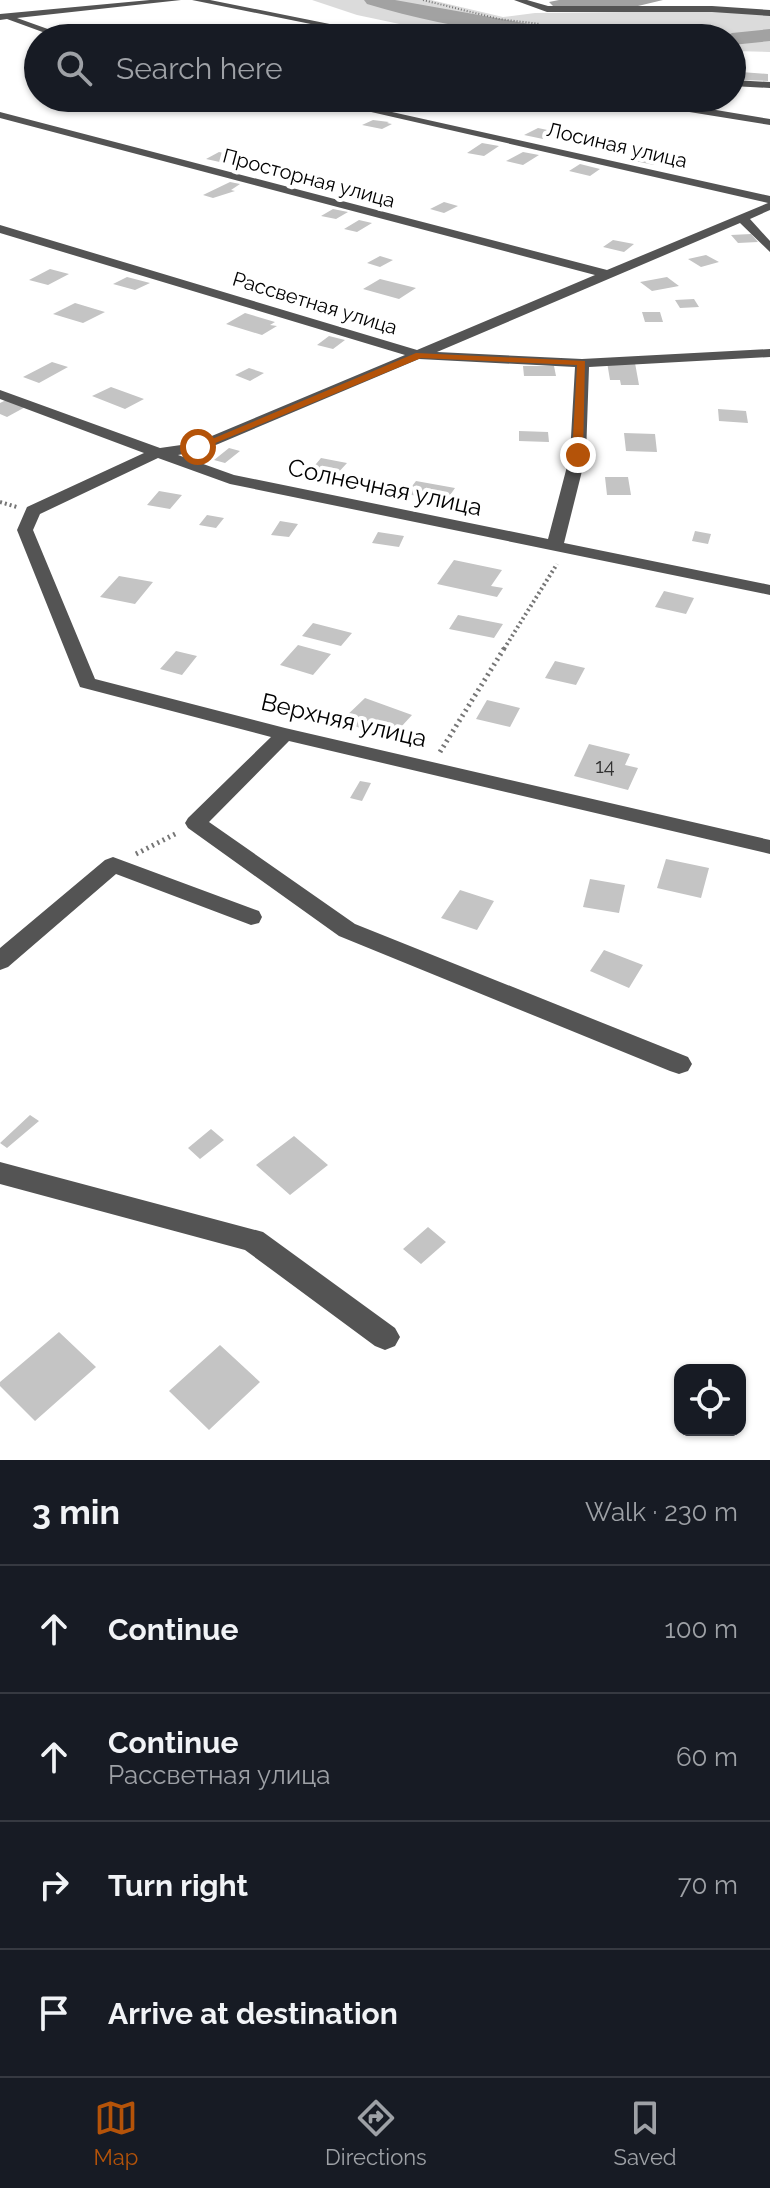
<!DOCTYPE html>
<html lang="en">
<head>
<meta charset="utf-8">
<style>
  :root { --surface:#171b24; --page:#242831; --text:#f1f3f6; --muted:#9ea1a6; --line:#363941; --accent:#b45309 }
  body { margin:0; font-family:Raleway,sans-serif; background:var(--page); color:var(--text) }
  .controls { position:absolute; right:24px; bottom:24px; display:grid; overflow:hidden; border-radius:16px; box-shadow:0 2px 6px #0004 }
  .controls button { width:72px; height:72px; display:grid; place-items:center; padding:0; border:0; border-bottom:2px solid var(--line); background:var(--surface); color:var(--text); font:40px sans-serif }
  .stop { position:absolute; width:24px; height:24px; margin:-18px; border:6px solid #b45309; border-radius:50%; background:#fff }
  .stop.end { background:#b45309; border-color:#fff; box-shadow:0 2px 8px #0008 }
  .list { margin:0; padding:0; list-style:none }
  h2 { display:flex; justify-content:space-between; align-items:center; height:104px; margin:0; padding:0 32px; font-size:34px }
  h2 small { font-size:26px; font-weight:400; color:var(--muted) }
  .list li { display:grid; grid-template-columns:52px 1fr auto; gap:24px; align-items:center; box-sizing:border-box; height:128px; padding:0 32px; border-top:2px solid var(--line) }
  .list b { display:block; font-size:30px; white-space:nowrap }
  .list p { margin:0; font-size:26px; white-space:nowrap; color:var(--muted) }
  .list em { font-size:26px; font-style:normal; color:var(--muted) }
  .icon { flex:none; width:44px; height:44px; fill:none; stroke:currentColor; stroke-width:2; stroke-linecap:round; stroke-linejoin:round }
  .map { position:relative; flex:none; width:770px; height:1460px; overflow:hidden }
  .search { position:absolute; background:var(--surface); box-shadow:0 2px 6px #0004; left:24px; right:24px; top:24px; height:88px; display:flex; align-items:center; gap:20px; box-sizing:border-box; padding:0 28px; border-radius:44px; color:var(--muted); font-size:30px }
  .sheet { height:616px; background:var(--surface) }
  nav { display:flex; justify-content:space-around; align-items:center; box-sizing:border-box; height:112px; border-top:2px solid var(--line); background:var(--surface); font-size:22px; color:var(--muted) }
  nav a { display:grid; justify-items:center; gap:4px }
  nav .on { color:var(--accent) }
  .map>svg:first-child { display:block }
  .green { fill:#dbdbdb }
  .water { fill:#a2a2a2 }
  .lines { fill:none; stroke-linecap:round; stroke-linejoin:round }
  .river { fill:#a2a2a2; fill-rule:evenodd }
  .building { fill:#c4c4c4 }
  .path-far2 { stroke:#767676; stroke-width:2; stroke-dasharray:1 2; stroke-linecap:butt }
  .path-far1 { stroke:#767676; stroke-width:4; stroke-dasharray:2 3; stroke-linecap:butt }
  .path { stroke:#767676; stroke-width:5; stroke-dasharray:2 4; stroke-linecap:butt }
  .minor { fill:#545454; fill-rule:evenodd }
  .route { fill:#b45309 }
  .labels { text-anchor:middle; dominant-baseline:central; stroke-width:8; stroke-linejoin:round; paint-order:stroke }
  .far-street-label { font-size:20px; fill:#000; stroke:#fff }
  .number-label { font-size:20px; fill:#313131 }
  .street-label { font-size:24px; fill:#000; stroke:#fff }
</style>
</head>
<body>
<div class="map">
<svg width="770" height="1460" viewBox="0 0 770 1460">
  <rect width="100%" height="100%" fill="#fff"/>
  <path class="green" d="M312,0h119l72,17 32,-4 181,-2 54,4v37l-38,-1v-13h-266l-109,-23z"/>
  <path class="water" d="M559,0h104l-25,6h-85l-4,-4z"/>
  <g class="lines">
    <path class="river" d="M364,0h31l179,32 11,6c-73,0 -148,-13 -218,-34z
      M770,29v12l-38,4v-7h-10l10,-5z"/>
  </g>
  <path class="building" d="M741,72l27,2v7l-28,-1z
    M373,120l16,2 -2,1 5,1 -10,5 -20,-4z
    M538,128l19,4 -14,7 -19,-4z
    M482,143l17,3 -15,10 -17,-3z
    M219,152l23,5 -13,7 -23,-5z
    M523,152l16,3 -16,10 -17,-4z
    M646,155l19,4 -11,6 -19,-4z
    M580,164l20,5 -10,7 -21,-5z
    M230,182l10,2 -9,6 4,1 -22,7 -10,-3z
    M444,202l14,4 -14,7 -14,-4z
    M333,209l15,3 -12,7 -15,-3z
    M359,220l13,3 -15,9 -13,-3z
    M751,234l7,8 -20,1 -7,-8z
    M613,240l21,4 -10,8 -21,-5z
    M706,255l13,7 -18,5 -13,-8z
    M380,256l13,4 -13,7 -13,-4z
    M50,269l19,5 -21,11 -19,-5z
    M127,277l23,6 -15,7 -22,-6z
    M667,277l12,9 -27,5 -12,-9z
    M380,279l36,9 -17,11 -36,-10z
    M694,299l5,8 -19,1 -5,-8z
    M75,303l30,9 -22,11 -30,-9z
    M642,312h18l3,10h-18z
    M245,313l30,9 -5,3 7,1 -15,9 -36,-11z
    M329,336l16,4 -12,9 -16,-4z
    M52,362l16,5 -29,16 -16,-6z
    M607,362l28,1 4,22h-18l-1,-5h-10z
    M523,366h31l2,10h-32z
    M249,368l15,5 -14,8 -15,-6z
    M111,387l33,12 -19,10 -33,-13z
    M10,398l19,7 -22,12 -7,-3v-11z
    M718,409l28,2 2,12 -29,-2z
    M519,431l29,1 1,10 -30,-1z
    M624,433l31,1 2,18 -31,-1z
    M229,448l11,3 -15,12 -11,-3z
    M321,458l26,5 -11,12 -25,-5z
    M605,477h23l3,18h-24z
    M416,481l39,7 -9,13 -40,-7z
    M159,491l23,4 -12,14 -23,-4z
    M207,515l17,3 -8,10 -17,-3z
    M280,521l18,3 -9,13 -18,-2z
    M695,531l16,3 -3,10 -16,-3z
    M378,532l26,4 -5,11 -27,-4z
    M454,560l48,10 -11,16 12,2 -6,9 -60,-13z
    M119,576l34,6 -18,22 -35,-7z
    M664,591l30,7 -8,16 -31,-7z
    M458,615l45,9 -9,14 -45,-9z
    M313,623l39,10 -11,13 -39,-10z
    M298,645l33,9 -18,21 -33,-10z
    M176,651l21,5 -15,19 -22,-6z
    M555,661l30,7 -9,17 -31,-7z
    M365,698l47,17 -22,24 -49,-18z
    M487,700l33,8 -10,19 -34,-8z
    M589,744l41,10 -5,11 13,3 -10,22 -54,-14z
    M360,781l11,2 -9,18 -12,-3z
    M666,859l43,9 -8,30 -44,-10z
    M590,879l35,6 -6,28 -36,-6z
    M460,890l34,11 -17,29 -36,-12z
    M604,950l39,15 -14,23 -39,-17z
    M30,1115l9,6 -32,27 -7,-5z
    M211,1129l13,11 -24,19 -12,-11z
    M294,1136l34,29 -38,30 -34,-30z
    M428,1227l18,15 -25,22 -18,-15z
    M59,1332l37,35 -61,54 -35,-35v-4z
    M220,1345l40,37 -51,48 -40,-39z"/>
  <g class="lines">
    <path class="path-far2" d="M423,0l76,19 41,5
      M561,27l63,7 2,4"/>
    <path class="path-far1" d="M0,502l17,5
      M504,649l53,-85"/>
    <path class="path" d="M440,752l65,-105
      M136,854l41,-21"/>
    <path class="minor" d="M150,0h31l-164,18 56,20h-14l-52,-19 -7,1v-6z
      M192,0h18l189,38h-19z
      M514,0h13l21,6h164l58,4v6l-58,-4h-165z
      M732,80l38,2v6l-38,-2z
      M310,98h19l441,98v14l-20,9 20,22v11l-30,-29 -303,129 145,7 188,-10v8l-181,10 -3,88 -22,88 206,42v10l-540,-111 -72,-26 -118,56 -7,16 62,149 190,49 485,112v14l-481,-113 -80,81 146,102 333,133 4,7 -4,7 -9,3 -9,-3 -331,-135 -151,-108 -3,-5 3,-5 83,-81 -191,-50 -63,-157 10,-23 117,-54 -144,-54v-9l160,58 35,-5 210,-88 -405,-122v-8l417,125 178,-75 -595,-157v-6l607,158 161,-67zM419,359l156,8 -5,88 -22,84 -314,-64 -56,-20 26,-5z
      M660,98h11l9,6 90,15v6l-93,-15z
      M113,857l146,54 3,6 -3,6 -8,2 -135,-51 -108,93 -8,3v-22l105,-88z
      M0,1162l263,70 132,96 5,9 -5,9 -10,4 -10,-4 -130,-96 -245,-66z"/>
  </g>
  <path class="route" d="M416,353l169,8 -2,94 -5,3 -6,-3 5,-90 -156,-7 -220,91 -8,-2z"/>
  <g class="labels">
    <g class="far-street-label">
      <text transform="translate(617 145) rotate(13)">Лосиная улица</text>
      <text transform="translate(309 178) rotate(15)">Просторная улица</text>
      <text transform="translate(315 303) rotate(17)">Рассветная улица</text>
    </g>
    <g class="number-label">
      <text x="605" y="766">14</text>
    </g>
    <g class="street-label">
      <text transform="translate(385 487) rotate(12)">Солнечная улица</text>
      <text transform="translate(344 720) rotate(13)">Верхняя улица</text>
    </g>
  </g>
</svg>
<div class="controls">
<button><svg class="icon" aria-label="locate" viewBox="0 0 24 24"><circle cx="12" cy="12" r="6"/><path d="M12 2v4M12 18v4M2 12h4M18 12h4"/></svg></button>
</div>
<div class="stop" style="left:198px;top:447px"></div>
<div class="stop end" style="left:578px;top:455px"></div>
<div class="search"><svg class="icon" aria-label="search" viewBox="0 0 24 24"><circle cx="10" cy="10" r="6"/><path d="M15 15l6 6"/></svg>Search here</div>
</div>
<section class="sheet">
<h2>3 min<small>Walk · 230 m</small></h2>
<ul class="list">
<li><svg class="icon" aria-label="ahead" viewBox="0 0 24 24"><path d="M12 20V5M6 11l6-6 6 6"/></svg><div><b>Continue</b></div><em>100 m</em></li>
<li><svg class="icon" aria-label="ahead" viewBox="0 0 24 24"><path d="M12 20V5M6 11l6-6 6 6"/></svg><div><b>Continue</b><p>Рассветная улица</p></div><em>60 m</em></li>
<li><svg class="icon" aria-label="right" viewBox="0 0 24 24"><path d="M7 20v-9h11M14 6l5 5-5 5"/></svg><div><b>Turn right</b></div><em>70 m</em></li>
<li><svg class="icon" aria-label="arrive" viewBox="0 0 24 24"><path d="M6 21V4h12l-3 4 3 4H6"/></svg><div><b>Arrive at destination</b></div></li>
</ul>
</section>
<nav>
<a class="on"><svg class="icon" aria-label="map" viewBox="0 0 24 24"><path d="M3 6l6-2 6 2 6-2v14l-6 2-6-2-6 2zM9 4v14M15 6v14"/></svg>Map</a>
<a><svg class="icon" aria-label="directions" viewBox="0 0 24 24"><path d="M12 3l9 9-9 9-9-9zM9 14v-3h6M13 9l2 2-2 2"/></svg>Directions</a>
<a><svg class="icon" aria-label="saved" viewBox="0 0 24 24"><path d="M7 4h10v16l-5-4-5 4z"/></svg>Saved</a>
</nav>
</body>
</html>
